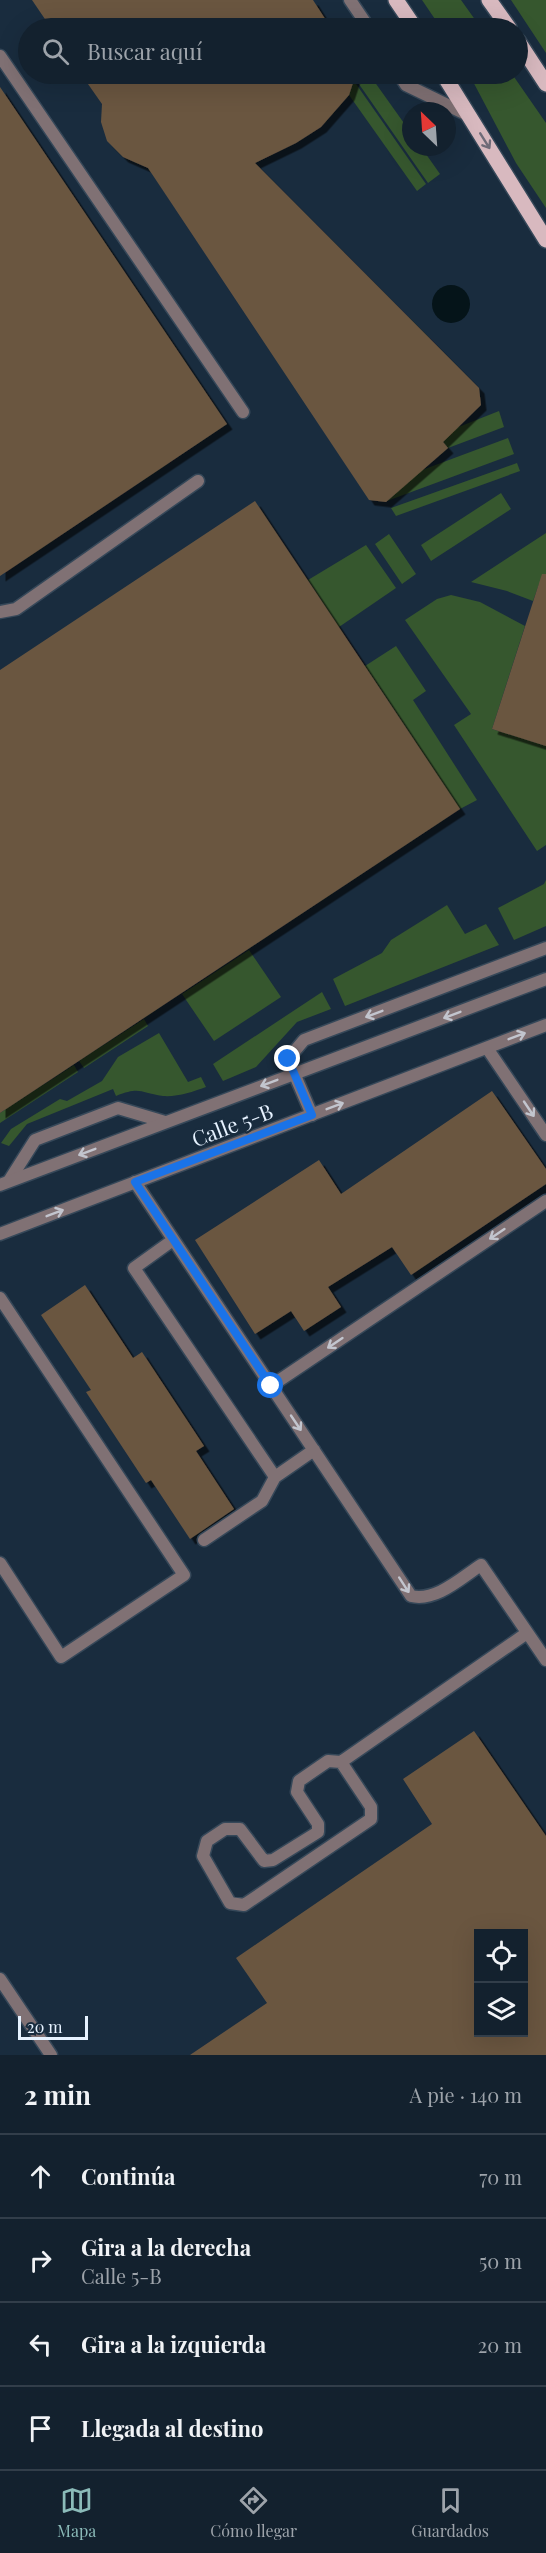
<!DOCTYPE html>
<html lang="es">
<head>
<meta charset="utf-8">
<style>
  :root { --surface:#13212e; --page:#1c2936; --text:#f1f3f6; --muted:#9da3aa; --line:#323e4a; --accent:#8bbbb9 }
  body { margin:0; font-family:"Playfair Display",serif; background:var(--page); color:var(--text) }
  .controls { position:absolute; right:18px; bottom:18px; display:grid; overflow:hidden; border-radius:0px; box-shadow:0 6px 24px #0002 }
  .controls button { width:54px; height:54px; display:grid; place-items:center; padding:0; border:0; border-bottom:2px solid var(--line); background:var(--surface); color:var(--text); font:30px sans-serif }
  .compass { position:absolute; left:402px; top:102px; width:54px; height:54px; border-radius:50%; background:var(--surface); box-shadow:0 6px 24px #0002; rotate:335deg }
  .scale { position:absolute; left:18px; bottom:15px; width:70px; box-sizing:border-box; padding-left:6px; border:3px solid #e6f2ff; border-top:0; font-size:16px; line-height:21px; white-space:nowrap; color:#e6f2ff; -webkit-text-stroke:4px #192c3e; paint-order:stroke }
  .stop { position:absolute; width:18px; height:18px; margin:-14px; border:4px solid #1a73e8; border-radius:50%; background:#fff }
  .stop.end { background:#1a73e8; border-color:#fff; box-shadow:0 2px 6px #0008 }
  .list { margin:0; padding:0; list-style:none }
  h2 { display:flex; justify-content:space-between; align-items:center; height:78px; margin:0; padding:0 24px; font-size:26px }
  h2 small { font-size:20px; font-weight:400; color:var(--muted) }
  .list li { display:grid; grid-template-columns:39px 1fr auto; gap:18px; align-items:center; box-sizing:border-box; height:84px; padding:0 24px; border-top:2px solid var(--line) }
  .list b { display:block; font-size:22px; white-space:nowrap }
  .list p { margin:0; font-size:20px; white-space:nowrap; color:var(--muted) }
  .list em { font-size:20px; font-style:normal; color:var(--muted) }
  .icon { flex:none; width:33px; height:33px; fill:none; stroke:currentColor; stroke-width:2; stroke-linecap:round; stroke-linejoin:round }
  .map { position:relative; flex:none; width:546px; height:2055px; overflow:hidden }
  .search { position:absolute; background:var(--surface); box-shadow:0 6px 24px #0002; left:18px; right:18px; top:18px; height:66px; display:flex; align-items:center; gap:15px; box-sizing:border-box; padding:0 21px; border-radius:33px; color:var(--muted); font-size:22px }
  .sheet { height:414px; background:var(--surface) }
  nav { display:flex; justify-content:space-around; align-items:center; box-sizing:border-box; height:84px; border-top:2px solid var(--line); background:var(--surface); font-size:16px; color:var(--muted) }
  nav a { display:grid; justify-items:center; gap:3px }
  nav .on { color:var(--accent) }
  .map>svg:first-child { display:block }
  .green { fill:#36572e }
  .water { fill:#051419 }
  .building { fill:#6a5641; fill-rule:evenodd; filter:url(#shadow) }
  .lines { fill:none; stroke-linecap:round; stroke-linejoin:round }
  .service-casing { stroke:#364859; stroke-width:15 }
  .tertiary-casing { stroke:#364859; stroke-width:15 }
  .primary-casing { stroke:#364859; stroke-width:18 }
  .service { stroke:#807174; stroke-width:12 }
  .tertiary { stroke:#807174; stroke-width:12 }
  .primary { stroke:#d8b9bf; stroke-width:15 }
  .oneway { stroke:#6f6b78 }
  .oneway2 { stroke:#c2c5ce }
  .route { stroke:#1a73e8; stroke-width:8 }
  .labels { text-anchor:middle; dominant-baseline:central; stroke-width:4.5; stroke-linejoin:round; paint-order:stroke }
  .street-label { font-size:21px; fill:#e6f2ff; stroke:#192c3e }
</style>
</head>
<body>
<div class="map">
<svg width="546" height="2055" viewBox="0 0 546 2055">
  <defs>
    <filter id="shadow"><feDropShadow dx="5.5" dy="5.5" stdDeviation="0" flood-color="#0009"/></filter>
  </defs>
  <rect width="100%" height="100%" fill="#192c3e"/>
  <path class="green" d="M422,0h39l20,28h-40z
    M511,0h35v53z
    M354,74h15l42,59v14h10l19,27 -12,9 -74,-106z
    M469,74h43l34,49v85l-30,-45z
    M354,81l72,103 -9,7 -68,-96z
    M499,411l5,16 -56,21 -5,-6 13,-14z
    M508,438l6,16 -127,47 35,-31z
    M517,463l3,8 -124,45 -5,-8z
    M501,493l10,16 -80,52 -10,-16z
    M546,533v53l-7,-2 -6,17 -26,-10 -36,-9z
    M389,534l27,40 -14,10 -27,-40z
    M366,545l30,43 -57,39 -31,-47z
    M451,595l29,7 45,24 -33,103 54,17v99l-9,6 -83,-126 17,-11 -66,-94 32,-21z
    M396,646l30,45 -13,9 64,100 -17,9 -95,-143z
    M546,880v46l-32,14 -16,-32 46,-24z
    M447,905l18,29 21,-10 13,21 -154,61 -12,-27 49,-26 9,-13z
    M249,950l32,47 -67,44 -32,-47z
    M322,992l9,17 -34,13 -41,45 -33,14 -10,-17z
    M144,1019l4,7 -64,42 -5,-7z
    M159,1033l29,49 13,-5 5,10c-14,5 -28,10 -43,9 -23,-3 -22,-10 -47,0l-3,-7 -86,35 -18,22 -8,-3 10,-14 49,-30 7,2 35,-20 16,-24z
    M74,1065l4,7 -78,51v-10z"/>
  <path class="water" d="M432 304a19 19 0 1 1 38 0a19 19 0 1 1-38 0Z"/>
  <path class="building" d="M32,0h281l18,28h-280z
    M81,74h275l-7,21 -28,32 -25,16 -41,20 224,225 2,17 -38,37 5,6 -62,54 -17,-2 -221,-332 -25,-11 -16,-16 -6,-19 1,-18z
    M0,87l227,337 -227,152z
    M255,501l205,308 -460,304v-443z
    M542,574h4v172l-54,-17z
    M492,1091l54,78v15l-135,91 -19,-28 -64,40 13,20 -37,24 -13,-20 -36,23 -60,-94 124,-80 22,34z
    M85,1285l48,73 9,-6 62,94 -8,5 38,58 -44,30 -39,-59 -5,3 -60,-91 5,-2 -50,-75z
    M474,1731l72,105v219h-356l77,-52 -31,-45 196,-134 -29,-45zM478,1934h46v98h-46z"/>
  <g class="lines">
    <defs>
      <path id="service" d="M350,0l19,28
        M0,56l243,356
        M399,74l7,11 62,30
        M0,612l16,-3 182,-128
        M487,1048l59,87
        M312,1115l-24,-56 16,-19 242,-92
        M9,1181l26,-41 83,-32 47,14
        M135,1182l276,414c25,6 50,-18 70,-31l65,95
        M173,1240l-39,28 141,209
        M0,1298l184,277 -123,82 -61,-94
        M271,1386l275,-185
        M204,1540l58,-39 13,-24 39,-27
        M328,1761l13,1 30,45v12l-127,86 -14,-2 -27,-47 4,-15 18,-12h15l24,32 9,-1 45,-28v-8l-21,-32 2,-11z
        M341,1762l186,-129"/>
      <path id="tertiary" d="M0,1185l546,-206
        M0,1234l546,-209
        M0,1979l51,76"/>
      <path id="primary" d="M396,0l19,28
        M489,0l20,28
        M518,41l28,43
        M443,74l103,166"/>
    </defs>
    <use href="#service" class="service-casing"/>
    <use href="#tertiary" class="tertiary-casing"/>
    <use href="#primary" class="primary-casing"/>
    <use href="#service" class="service"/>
    <use href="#tertiary" class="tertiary"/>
    <use href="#primary" class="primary"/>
  </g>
  <defs><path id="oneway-shaft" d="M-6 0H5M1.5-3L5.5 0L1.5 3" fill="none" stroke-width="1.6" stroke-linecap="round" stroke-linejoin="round" transform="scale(1.5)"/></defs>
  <use class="oneway" href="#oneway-shaft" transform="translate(485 141) rotate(58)"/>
  <g class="oneway2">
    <use href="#oneway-shaft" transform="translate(374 1014) rotate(159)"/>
    <use href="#oneway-shaft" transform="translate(452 1015) rotate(159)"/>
    <use href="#oneway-shaft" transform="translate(517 1036) rotate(-21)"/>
    <use href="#oneway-shaft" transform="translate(269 1083) rotate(159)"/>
    <use href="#oneway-shaft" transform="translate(335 1106) rotate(-21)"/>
    <use href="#oneway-shaft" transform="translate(529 1109) rotate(56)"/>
    <use href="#oneway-shaft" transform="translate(87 1152) rotate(159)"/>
    <use href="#oneway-shaft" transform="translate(55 1213) rotate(-21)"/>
    <use href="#oneway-shaft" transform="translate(497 1234) rotate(146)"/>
    <use href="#oneway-shaft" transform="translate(335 1343) rotate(146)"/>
    <use href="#oneway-shaft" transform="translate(296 1423) rotate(56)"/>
    <use href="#oneway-shaft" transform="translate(404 1585) rotate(57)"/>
  </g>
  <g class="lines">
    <path class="route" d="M271,1386l-136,-204 177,-67 -24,-56"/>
  </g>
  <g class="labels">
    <g class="street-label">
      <text transform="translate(232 1124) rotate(-21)">Calle 5-B</text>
    </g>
  </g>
</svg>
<div class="controls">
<button><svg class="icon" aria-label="locate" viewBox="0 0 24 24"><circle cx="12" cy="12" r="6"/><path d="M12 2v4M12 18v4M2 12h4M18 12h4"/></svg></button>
<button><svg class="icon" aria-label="layers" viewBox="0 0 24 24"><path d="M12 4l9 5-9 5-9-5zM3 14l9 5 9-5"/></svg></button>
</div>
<svg class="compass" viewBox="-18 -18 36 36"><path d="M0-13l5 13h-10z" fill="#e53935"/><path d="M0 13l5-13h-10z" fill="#9da3aa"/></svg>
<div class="scale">20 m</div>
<div class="stop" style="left:271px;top:1386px"></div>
<div class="stop end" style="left:288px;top:1059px"></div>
<div class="search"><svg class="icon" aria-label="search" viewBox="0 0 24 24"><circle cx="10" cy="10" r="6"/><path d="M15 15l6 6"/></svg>Buscar aquí</div>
</div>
<section class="sheet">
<h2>2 min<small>A pie · 140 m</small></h2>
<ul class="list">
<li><svg class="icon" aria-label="ahead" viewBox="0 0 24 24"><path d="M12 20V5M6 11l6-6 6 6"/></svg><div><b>Continúa</b></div><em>70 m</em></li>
<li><svg class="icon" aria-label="right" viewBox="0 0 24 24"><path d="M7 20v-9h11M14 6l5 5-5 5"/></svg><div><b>Gira a la derecha</b><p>Calle 5-B</p></div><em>50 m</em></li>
<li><svg class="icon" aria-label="left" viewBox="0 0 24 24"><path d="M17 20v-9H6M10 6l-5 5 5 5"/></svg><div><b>Gira a la izquierda</b></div><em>20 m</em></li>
<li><svg class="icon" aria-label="arrive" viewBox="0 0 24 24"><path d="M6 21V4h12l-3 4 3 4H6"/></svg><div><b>Llegada al destino</b></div></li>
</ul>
</section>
<nav>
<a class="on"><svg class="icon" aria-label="map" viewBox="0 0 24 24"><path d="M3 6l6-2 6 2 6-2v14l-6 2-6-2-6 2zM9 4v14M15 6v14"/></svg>Mapa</a>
<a><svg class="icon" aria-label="directions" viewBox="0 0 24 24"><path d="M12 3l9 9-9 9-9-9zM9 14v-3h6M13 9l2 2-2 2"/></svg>Cómo llegar</a>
<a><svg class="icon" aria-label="saved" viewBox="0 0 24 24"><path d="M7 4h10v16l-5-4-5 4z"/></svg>Guardados</a>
</nav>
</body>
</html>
